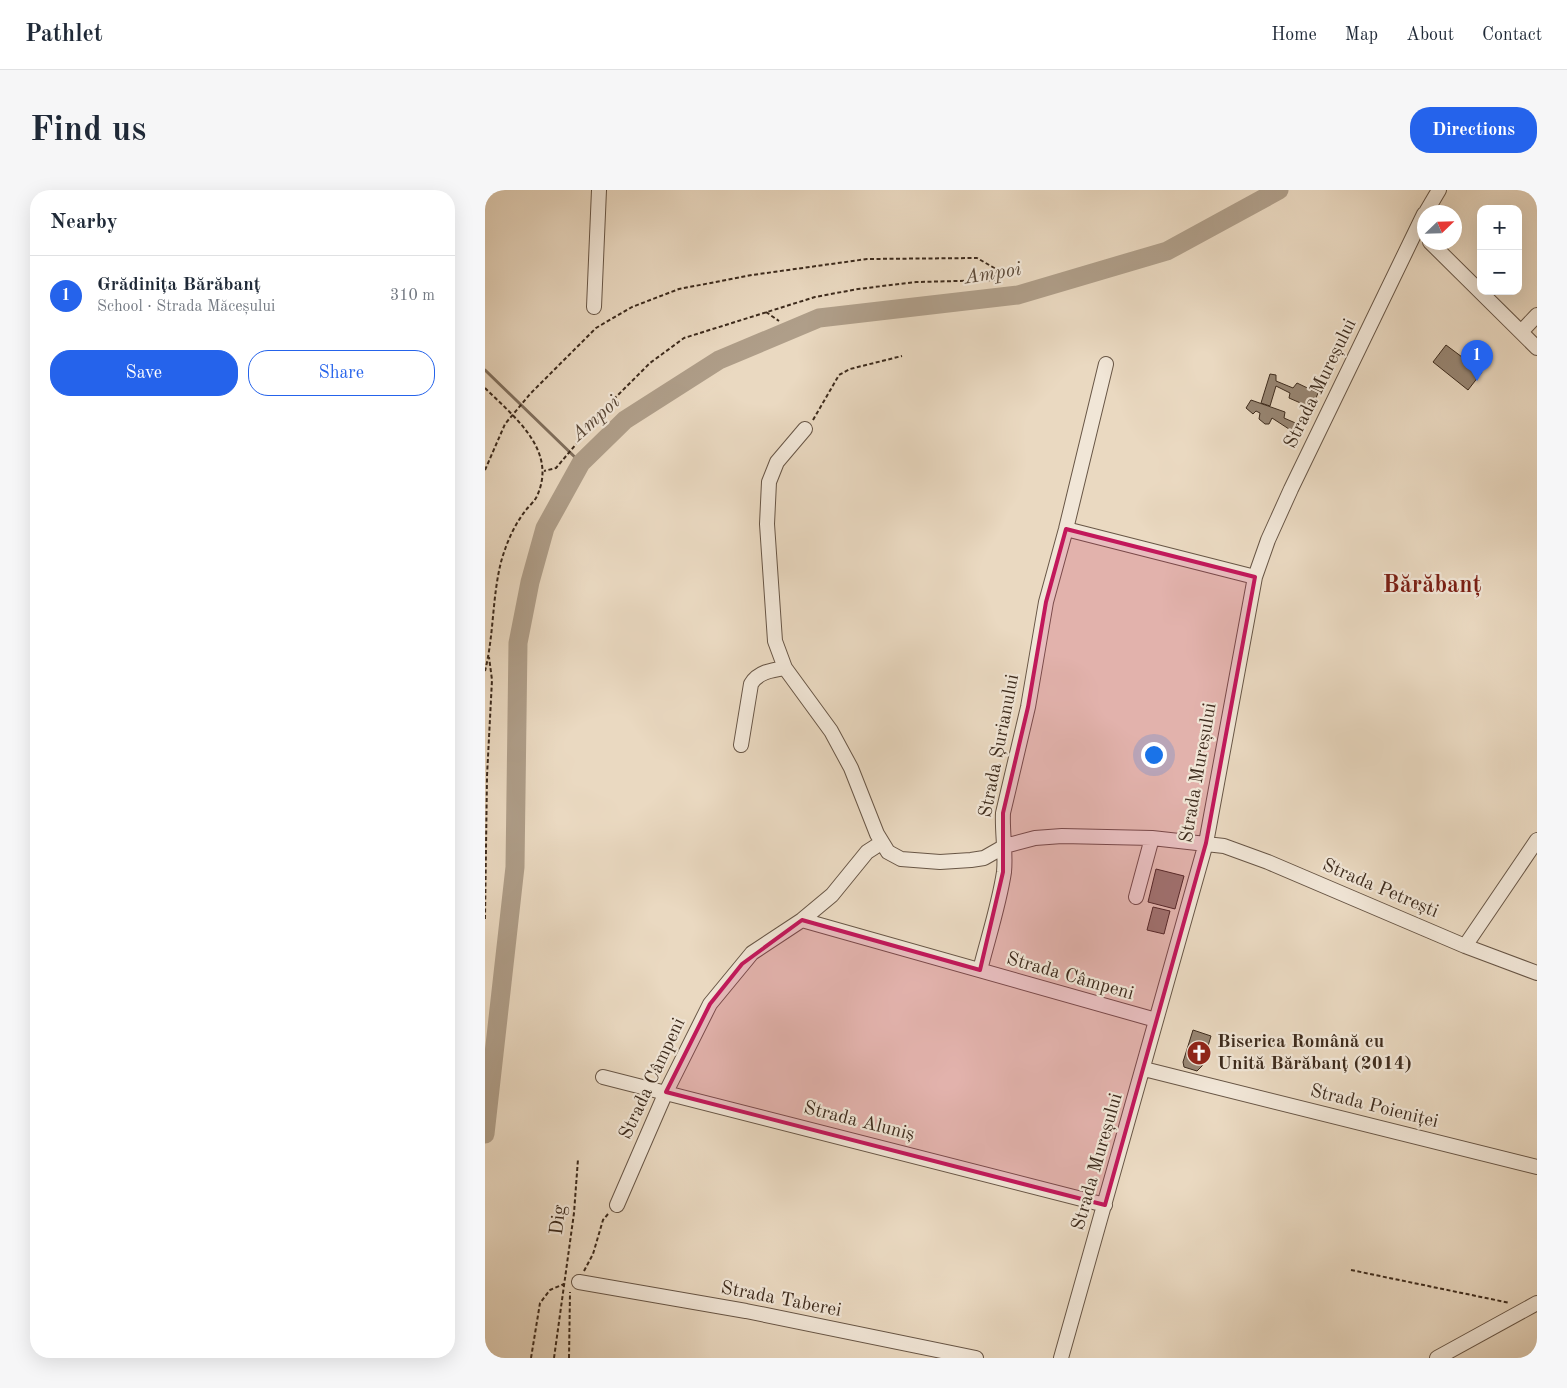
<!DOCTYPE html>
<html lang="en">
<head>
<meta charset="utf-8">
<style>
  :root { --surface:#fff; --page:#f6f6f7; --text:#1f2937; --muted:#747a83; --line:#e0e1e3; --accent:#2563eb }
  body { margin:0; font-family:"Old Standard TT",serif; background:var(--page); color:var(--text) }
  .controls { position:absolute; right:15px; top:15px; display:grid; overflow:hidden; border-radius:10px; box-shadow:0 5px 20px #0002 }
  .controls button { width:45px; height:45px; display:grid; place-items:center; padding:0; border:0; border-bottom:1px solid var(--line); background:var(--surface); color:var(--text); font:25px sans-serif }
  .compass { position:absolute; left:932px; top:15px; width:45px; height:45px; border-radius:50%; background:var(--surface); box-shadow:0 5px 20px #0002; rotate:67deg }
  .you { position:absolute; left:668px; top:564px; width:18px; height:18px; margin:-12px; border:4px solid #fff; border-radius:50%; background:#1a73e8; box-shadow:0 0 0 8px #1a73e833 }
  .badge { display:grid; place-items:center; width:32px; height:32px; border-radius:50%; background:var(--accent); color:#fff; font-size:16px; font-weight:700 }
  .pin { position:absolute; translate:-50% -41px; filter:drop-shadow(0 1px 2px #0008) }
  .pin::after { content:''; position:absolute; top:26px; width:18px; height:15px; background:inherit; clip-path:polygon(0 0,100% 0,50% 100%) }
  .list { margin:0; padding:0; list-style:none }
  h2 { display:flex; justify-content:space-between; align-items:center; height:65px; margin:0; padding:0 20px; font-size:21px }
  h2 small { font-size:16px; font-weight:400; color:var(--muted) }
  .list li { display:grid; grid-template-columns:32px 1fr auto; gap:15px; align-items:center; box-sizing:border-box; height:80px; padding:0 20px; border-top:1px solid var(--line) }
  .list b { display:block; font-size:19px; white-space:nowrap }
  .list p { margin:0; font-size:16px; white-space:nowrap; color:var(--muted) }
  .list em { font-size:16px; font-style:normal; color:var(--muted) }
  .actions { display:flex; gap:10px; padding:15px 20px }
  .actions a { flex:1; padding:11px 0; border:1px solid var(--accent); border-radius:20px; text-align:center; font-size:18px; color:var(--accent) }
  .actions .main { background:var(--accent); color:#fff }
  .map { position:relative; flex:none; width:1052px; height:1168px; overflow:hidden; border-radius:20px }
  header { display:flex; align-items:center; gap:30px; box-sizing:border-box; height:70px; padding:0 25px; background:var(--surface); border-bottom:1px solid var(--line) }
  header strong { font-size:24px }
  nav { display:flex; gap:28px; margin-inline-start:auto; font-size:18px }
  .intro { display:flex; align-items:center; justify-content:space-between; box-sizing:border-box; height:120px; padding:0 30px }
  h1 { margin:0; font-size:35px }
  .button { padding:12px 22px; border-radius:20px; background:var(--accent); color:#fff; font-size:18px; font-weight:700 }
  main { display:flex; gap:30px; padding:0 30px }
  aside { flex:1; background:var(--surface); border-radius:20px; box-shadow:0 5px 20px #0002 }
  .map>svg:first-child { display:block }
  .lines { fill:none; stroke-linecap:round; stroke-linejoin:round }
  .stream { stroke:#81705e; stroke-width:3 }
  .river { stroke:#af9e89; stroke-width:19 }
  .building { fill:#978572; stroke:#3d2b1d }
  .minor-casing { stroke:#685646; stroke-width:16 }
  .path { stroke:#3d2b1d; stroke-width:2; stroke-dasharray:4 2.5; stroke-linecap:butt }
  .minor { stroke:#f1e6d7; stroke-width:14 }
  .marked { fill:#c2185b; fill-opacity:0.2; stroke:#c2185b; stroke-width:4; stroke-linejoin:round }
  .labels { text-anchor:middle; dominant-baseline:central; stroke-width:4.5; stroke-linejoin:round; paint-order:stroke }
  .street-label { font-size:19px; fill:#3d2b1d; stroke:#f1e6d7 }
  .poi-label { font-size:19px; font-weight:bold; fill:#3d2b1d; stroke:#f1e6d7; text-anchor:start }
  .water-label { font-size:20px; font-style:italic; fill:#5a4838; stroke:#f1e6d7 }
  .district-label { font-size:24px; font-weight:bold; fill:#7a1f14; stroke:#f1e6d7 }
</style>
</head>
<body>
<header>
<strong>Pathlet</strong>
<nav><a>Home</a><a>Map</a><a>About</a><a>Contact</a></nav>
</header>
<div class="intro"><h1>Find us</h1><a class="button">Directions</a></div>
<main>
<aside>
<h2>Nearby<small></small></h2>
<ul class="list">
<li><span class="badge">1</span><div><b>Grădinița Bărăbanț</b><p>School · Strada Măceșului</p></div><em>310 m</em></li>
</ul>
<div class="actions"><a class="main">Save</a><a>Share</a></div>
</aside>
<div class="map">
<svg width="1052" height="1168" viewBox="0 0 1052 1168">
  <rect width="100%" height="100%" fill="#ead9c1"/>
  <filter id="stains"><feTurbulence type="fractalNoise" baseFrequency=".004" numOctaves="4"/><feColorMatrix values="0 0 0 0 .2 0 0 0 0 .09 0 0 0 0 .02 0 0 0 .5 -.17"/></filter>
  <radialGradient id="worn" r=".72"><stop offset=".6" stop-color="#630" stop-opacity="0"/><stop offset="1" stop-color="#630" stop-opacity=".3"/></radialGradient>
  <g class="lines">
    <path class="stream" d="M0,180l96,93"/>
    <path class="river" d="M0,944l30,-267 3,-224 12,-61 15,-54 36,-65 44,-43 94,-60 100,-42 199,-23 149,-44 112,-61"/>
  </g>
  <path class="building" d="M961,155l36,27 -14,18 -35,-28z
    M785,184l6,1v6l17,7 4,-5 21,10 -6,15 -23,-10 1,-5 -14,-7 -6,20 -9,-3z
    M766,210l34,12 -1,6 16,7 -2,5 -6,1 -20,-13 -3,6h-4l-6,-5 1,-6 -4,-2 -3,3 -7,-6z
    M671,679l28,7 -9,33 -27,-7z
    M668,717l17,4 -6,23 -17,-4z
    M708,840l18,6 -9,30 -5,5 -13,-4 -1,-5z"/>
  <g class="lines">
    <defs>
      <path id="minor" d="M941,22l13,-22
        M945,52l107,106
        M109,117l5,-117
        M1036,142l16,-17
        M320,239l-28,33 -8,20 -2,42 8,117 10,27 46,63 20,37 26,66 11,18 13,7 39,3 31,-2 13,-2 21,-12 30,-8 27,-2 90,2 72,8 44,16 197,84 72,27
        M581,339l189,48
        M256,555l10,-61c7,-12 21,-14 34,-16
        M651,707l16,-59
        M317,730l354,100
        M980,756l72,-106
        M495,780c8,-32 19,-65 24,-98 2,-20 -2,-39 -1,-59l25,-106 18,-105 20,-73 40,-165
        M659,879l393,98
        M118,887l502,128
        M132,1015l49,-113 44,-88 42,-51 50,-33 30,-25 35,-43 14,-9
        M94,1092l167,29 230,47
        M576,1168l145,-515 49,-266 13,-37 23,-51 133,-275
        M952,1168l100,-55"/>
    </defs>
    <use href="#minor" class="minor-casing"/>
    <path class="path" d="M281,122l13,9
      M0,198c29,29 73,62 52,108 -2,5 -8,10 -11,14 -12,15 -20,34 -25,52 -9,36 -7,73 -16,109
      M328,230l26,-45 11,-6 52,-13
      M0,280l20,-46 25,-30 66,-66 36,-21 47,-18 73,-14 115,-16 110,-1 26,15 1,4 -5,3 -83,2 -58,7 -43,8 -131,41 -34,25 -37,37 -57,68 -12,3
      M0,729l2,-143 5,-96 -3,-23
      M866,1080l159,33
      M99,1081l9,-17 10,-34 5,-6
      M46,1168l9,-55 10,-13 14,-6
      M69,1168l20,-145 4,-54
      M84,1168l1,-66"/>
    <use href="#minor" class="minor"/>
  </g>
  <path class="marked" d="M581,339l189,48 -49,266 -101,362 -439,-113 44,-88 32,-40 60,-44 178,50 23,-98v-59l25,-106 18,-105z"/>
  <defs>
    <symbol id="church-disc" viewBox="-11 -11 22 22"><circle r="9.5" fill="#8f2418" stroke="#f1e6d7"/><path d="M-1.2-6h2.4v3.5h3.3v2.4h-3.3V6h-2.4V-.1h-3.3v-2.4h3.3Z" fill="#fff"/></symbol>
  </defs>
  <g fill-rule="evenodd">
    <use href="#church-disc" x="700" y="849" width="28" height="28"/>
  </g>
  <g class="labels">
    <g class="street-label">
      <text transform="translate(836 194) rotate(-64)">Strada Mureșului</text>
      <text transform="translate(515 556) rotate(-79)">Strada Șurianului</text>
      <text transform="translate(714 583) rotate(-80)">Strada Mureșului</text>
      <text transform="translate(895 699) rotate(23)">Strada Petrești</text>
      <text transform="translate(585 787) rotate(16)">Strada Câmpeni</text>
      <text transform="translate(168 889) rotate(-65)">Strada Câmpeni</text>
      <text transform="translate(889 917) rotate(14)">Strada Poieniței</text>
      <text transform="translate(374 932) rotate(14)">Strada Aluniș</text>
      <text transform="translate(613 972) rotate(-74)">Strada Mureșului</text>
      <text transform="translate(74 1030) rotate(-83)">Dig</text>
      <text transform="translate(296 1110) rotate(11)">Strada Taberei</text>
    </g>
    <g class="poi-label">
      <text x="732" y="852">Biserica Română cu<tspan x="732" dy="22">Unită Bărăbanț (2014)</tspan></text>
    </g>
    <g class="water-label">
      <text transform="translate(508 84) rotate(-9)">Ampoi</text>
      <text transform="translate(111 229) rotate(-42)">Ampoi</text>
    </g>
    <g class="district-label">
      <text x="947" y="396">Bărăbanț</text>
    </g>
  </g>
  <rect width="100%" height="100%" filter="url(#stains)"/>
  <rect width="100%" height="100%" fill="url(#worn)"/>
</svg>
<div class="controls">
<button>+</button>
<button>−</button>
</div>
<svg class="compass" viewBox="-18 -18 36 36"><path d="M0-13l5 13h-10z" fill="#e53935"/><path d="M0 13l5-13h-10z" fill="#747a83"/></svg>
<div class="you"></div>
<div class="pin badge" style="left:992px;top:191px">1</div>
</div>
</main>
</body>
</html>
